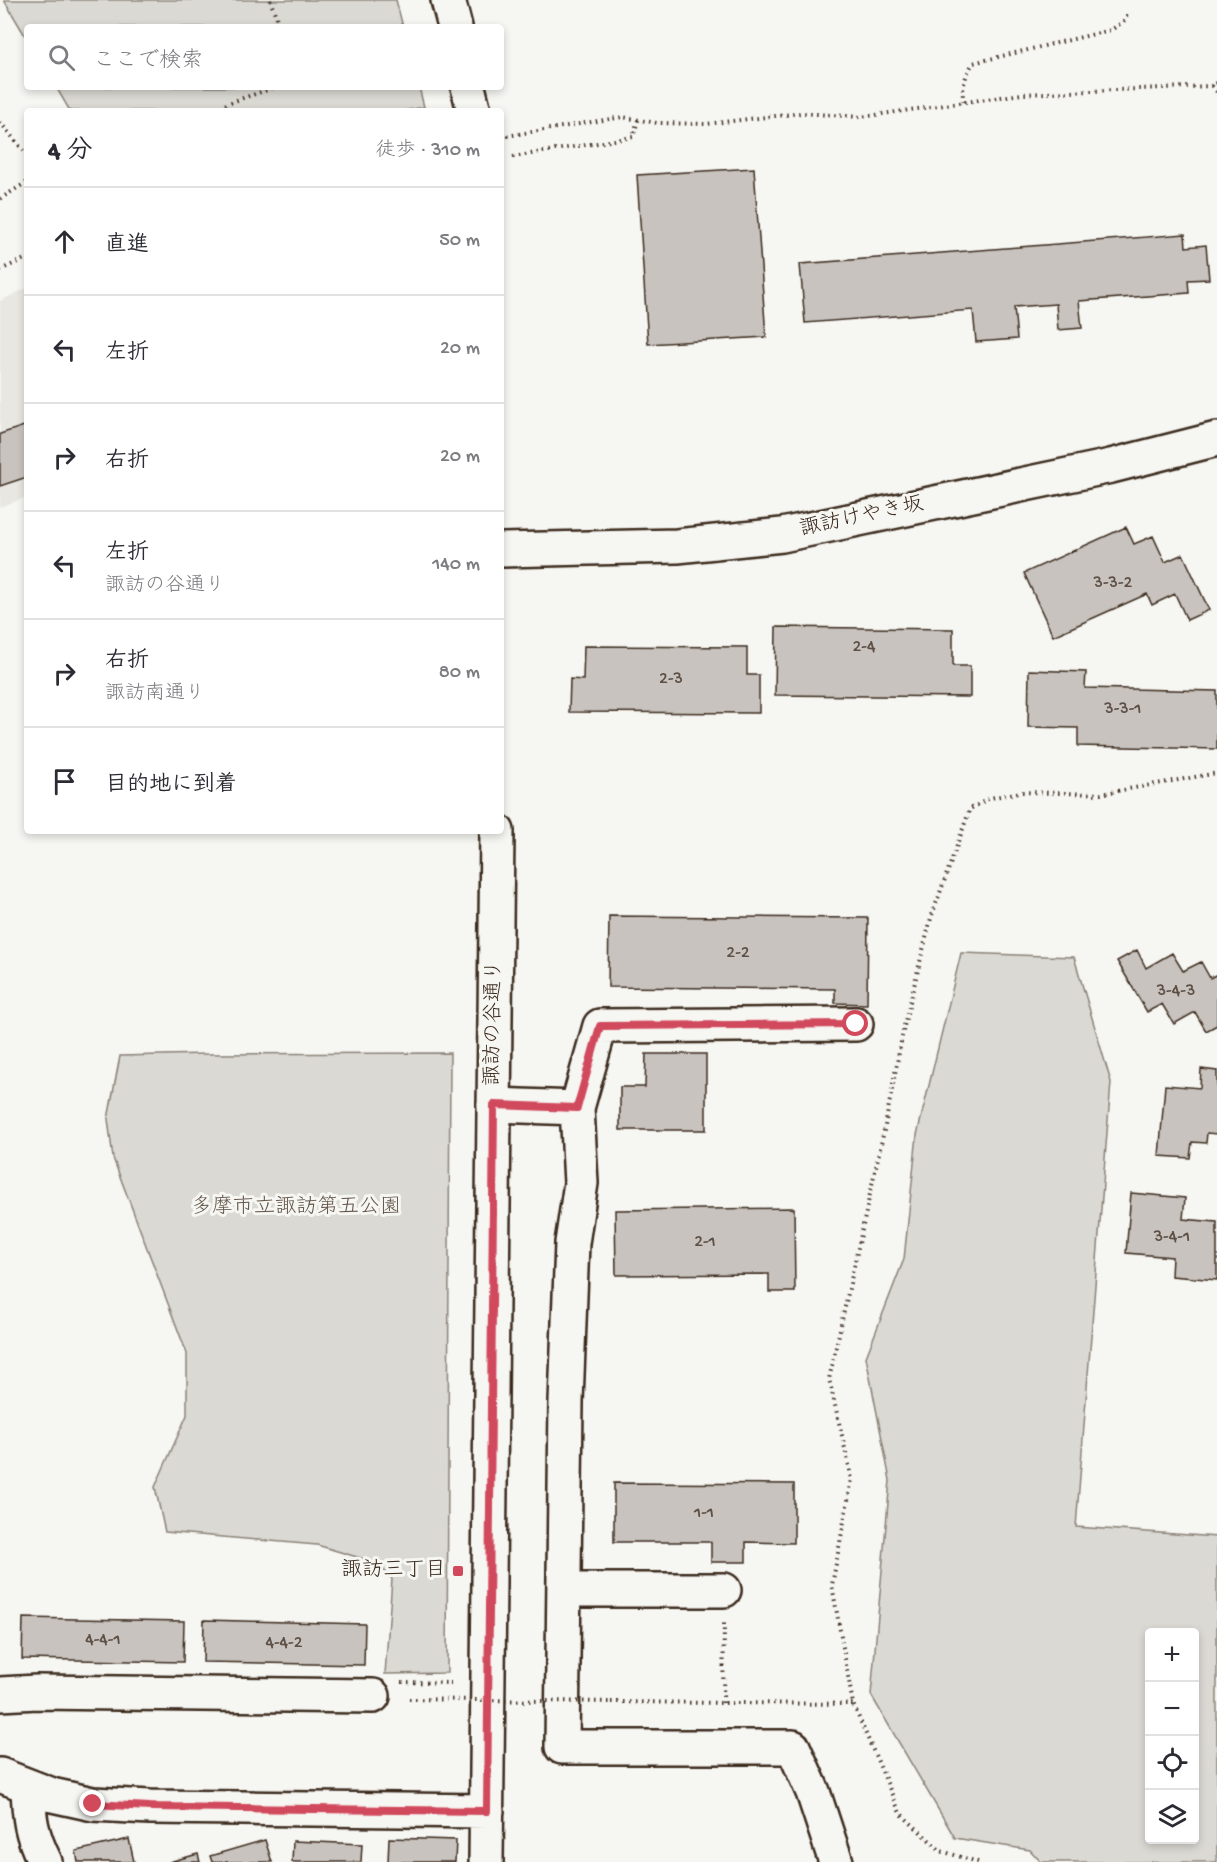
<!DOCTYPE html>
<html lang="ja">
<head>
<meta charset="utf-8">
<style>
  :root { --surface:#fff; --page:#f7f7f7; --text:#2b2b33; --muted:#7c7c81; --line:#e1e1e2 }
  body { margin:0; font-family:"Gochi Hand","Klee One",sans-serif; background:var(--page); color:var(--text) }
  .controls { position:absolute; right:18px; bottom:18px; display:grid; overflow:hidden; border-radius:6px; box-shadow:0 3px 9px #0003 }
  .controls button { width:54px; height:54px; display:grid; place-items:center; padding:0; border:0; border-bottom:2px solid var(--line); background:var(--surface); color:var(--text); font:30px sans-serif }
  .stop { position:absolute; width:18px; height:18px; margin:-14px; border:4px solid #d1495b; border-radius:50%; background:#fff }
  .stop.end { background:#d1495b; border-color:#fff; box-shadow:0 2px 6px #0008 }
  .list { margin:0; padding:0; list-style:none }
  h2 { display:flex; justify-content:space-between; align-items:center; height:78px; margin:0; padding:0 24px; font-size:26px }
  h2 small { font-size:20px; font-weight:400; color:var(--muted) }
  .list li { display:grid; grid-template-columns:39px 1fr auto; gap:18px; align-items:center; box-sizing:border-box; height:108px; padding:0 24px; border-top:2px solid var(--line) }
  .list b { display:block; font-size:22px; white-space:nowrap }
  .list p { margin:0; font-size:20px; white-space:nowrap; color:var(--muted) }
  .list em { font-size:20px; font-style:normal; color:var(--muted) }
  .icon { flex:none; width:33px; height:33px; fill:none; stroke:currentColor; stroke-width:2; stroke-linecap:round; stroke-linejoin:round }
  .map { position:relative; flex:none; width:1217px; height:1862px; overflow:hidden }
  .search { position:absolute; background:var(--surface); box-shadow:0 3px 9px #0003; left:24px; top:24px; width:480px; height:66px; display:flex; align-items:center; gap:15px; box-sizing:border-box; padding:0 21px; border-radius:6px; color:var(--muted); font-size:22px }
  .panel { position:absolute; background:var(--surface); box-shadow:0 3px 9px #0003; left:24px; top:108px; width:480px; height:726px; border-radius:6px }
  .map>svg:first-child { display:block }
  .built { fill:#e8e7e2 }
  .green { fill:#dad9d3; stroke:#8a8278; stroke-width:1.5; fill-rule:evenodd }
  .building { fill:#c8c3be; stroke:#3b2a1e; stroke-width:1.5 }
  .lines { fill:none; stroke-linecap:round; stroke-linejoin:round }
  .minor-casing { stroke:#3b2a1e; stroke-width:38 }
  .tertiary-casing { stroke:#3b2a1e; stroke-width:38 }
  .path { stroke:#3b2a1e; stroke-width:4; stroke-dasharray:1.5 4.5; stroke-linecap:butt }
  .minor { stroke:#f6f6f2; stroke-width:33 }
  .tertiary { stroke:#f6f6f2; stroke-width:33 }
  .path-bridge { stroke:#3b2a1e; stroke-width:4; stroke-dasharray:1.5 4.5; stroke-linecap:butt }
  .route { stroke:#d1495b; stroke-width:8 }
  .poi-dot { fill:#d1495b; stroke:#f6f6f2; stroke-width:2 }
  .labels { text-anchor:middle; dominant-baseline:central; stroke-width:6; stroke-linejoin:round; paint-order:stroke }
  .number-label { font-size:18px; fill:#5e5046 }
  .street-label { font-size:21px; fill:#3b2a1e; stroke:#f6f6f2 }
  .park-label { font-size:21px; fill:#63564b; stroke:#f6f6f2 }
  .poi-label { font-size:21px; fill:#3b2a1e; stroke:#f6f6f2; text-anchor:end }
</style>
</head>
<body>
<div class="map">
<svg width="1217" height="1862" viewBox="0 0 1217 1862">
  <rect width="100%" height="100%" fill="#f6f6f2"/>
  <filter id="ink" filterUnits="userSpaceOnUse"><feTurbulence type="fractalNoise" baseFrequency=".0167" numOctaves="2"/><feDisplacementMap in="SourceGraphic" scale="12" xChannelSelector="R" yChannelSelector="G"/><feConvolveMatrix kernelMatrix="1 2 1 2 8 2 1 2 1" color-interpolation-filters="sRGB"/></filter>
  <g filter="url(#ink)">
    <path class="built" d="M27,288v209l-27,10v-206z"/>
    <path class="green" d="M4,0h392l7,27h-376v12z
      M56,87h363l5,20 -21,4h-333z
      M961,953l113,4 37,125 -35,445 141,10v325h-176l-11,-12 -75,-12 -84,-143 19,-215 -24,-123 38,-98 13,-124zM1150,1632h44v208h-44z
      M450,1053l-3,620 -62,1 7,-95 -15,-16 -60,-18 -152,-13 -10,-45 32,-72v-61l-74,-196 -5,-39 12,-63 87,-2z"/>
    <path class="building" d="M754,168l12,169 -118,7 -11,-169z
      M1185,234l1,13 20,-2 3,34 -21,1 1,13 -110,8 3,27 -24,2 -2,-26 -42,3 3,32 -41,3 -3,-32 -168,13 -5,-59z
      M27,425v52l-27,9v-52z
      M1126,527l8,17 19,-8 12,26 18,-8 26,56 -22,10 -12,-26 -23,11 -5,-11 -94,42 -29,-63z
      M776,627l177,2v37h17v31l-195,-2z
      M584,646l163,1v28h12v38l-190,-1 1,-33 13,1z
      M1029,670l57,2 -1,16 132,3v58l-139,-3v-18l-50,-1z
      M609,916l259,2 -1,86 -32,-1v-14l-227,-2z
      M1137,950l9,18 26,-15 11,18 18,-9 9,16 7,-4v51l-11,6 -11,-19 -21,12 -12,-20 -15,8 -30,-51z
      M646,1054h60v76h-86v-43h25z
      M1201,1069l16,2v63l-10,-1 -1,10 -14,-1 -2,16 -31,-2 6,-71 35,3z
      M1131,1193l54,5 -2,21 34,3v58l-46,-4 1,-19 -46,-4z
      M794,1208l1,84h-26v-18l-153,1 -1,-65z
      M614,1483l180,1v59l-48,-1v20h-35v-20h-97z
      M23,1618l161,3 -1,41 -161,-3z
      M204,1620l161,4 -1,41 -161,-3z
      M389,1838l67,2 -1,22h-67z
      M129,1839l5,23h-56l-2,-11z
      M265,1840l7,22h-60l-2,-6z
      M293,1841l69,3 -1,18h-69z
      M198,1854l2,8h-31z"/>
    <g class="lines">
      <defs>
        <path id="minor" d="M494,1105l83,3
          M564,1590h160
          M0,1694l37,-2 336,4
          M28,1787c1,31 3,47 17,75
          M836,1862l-23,-70 -20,-45h-231l4,-345 6,-159 9,-60 -4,-75 23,-82 256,-2"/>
        <path id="tertiary" d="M448,0l7,27
          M468,87l6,24
          M501,550l176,-4 105,-11 329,-69 106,-27
          M0,1775l52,20 41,9 57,3 337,4
          M486,1862l11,-1031"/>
      </defs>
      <use href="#minor" class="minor-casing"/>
      <use href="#tertiary" class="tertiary-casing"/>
      <path class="path" d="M270,0l10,27
        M1212,86l5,6
        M963,102c-1,-16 2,-26 10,-39l138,-33 12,-8 6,-10
        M215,111l13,-8 48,-16
        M0,122l27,33
        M501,137l121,-20 35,6 49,1 95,-11 60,4 161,-23 190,-8 5,-3
        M513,157l120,-20 5,-17
        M0,199l27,-17
        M0,270l27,-12
        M402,1682l49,1
        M611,1702l242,2
        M723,1703l1,-80
        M978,1862l-37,-11 -41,-38 -47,-109 -21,-119 20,-106 -23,-100 56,-253 19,-100 27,-108 39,-109 20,-11 31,-6 80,2 116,-21"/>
      <use href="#minor" class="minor"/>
      <use href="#tertiary" class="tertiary"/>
      <path class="path-bridge" d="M409,1699l202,3"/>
    </g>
  </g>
  <g class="lines" filter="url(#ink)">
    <path class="route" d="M93,1804l57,3 337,4 7,-706 83,3 23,-82 256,-2"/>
  </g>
  <rect class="poi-dot" x="452" y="1565" width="12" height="12" rx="3"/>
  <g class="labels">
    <g class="number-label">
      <text x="1113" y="583">3-3-2</text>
      <text x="864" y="647">2-4</text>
      <text x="671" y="679">2-3</text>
      <text x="1123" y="709">3-3-1</text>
      <text x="738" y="953">2-2</text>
      <text x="1176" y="991">3-4-3</text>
      <text x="1172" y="1237">3-4-1</text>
      <text x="705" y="1242">2-1</text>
      <text x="704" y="1513">1-1</text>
      <text x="103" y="1640">4-4-1</text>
      <text x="284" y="1643">4-4-2</text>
    </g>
    <g class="street-label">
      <text transform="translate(862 518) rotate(-12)">諏訪けやき坂</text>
      <text transform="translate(495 1023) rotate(-89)">諏訪の谷通り</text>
    </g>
    <g class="park-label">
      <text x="296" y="1208">多摩市立諏訪第五公園</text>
    </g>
    <g class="poi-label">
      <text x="446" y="1571">諏訪三丁目</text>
    </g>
  </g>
</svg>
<div class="controls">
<button>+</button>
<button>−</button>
<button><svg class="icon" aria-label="locate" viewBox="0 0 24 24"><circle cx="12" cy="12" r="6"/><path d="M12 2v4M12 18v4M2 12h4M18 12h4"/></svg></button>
<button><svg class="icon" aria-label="layers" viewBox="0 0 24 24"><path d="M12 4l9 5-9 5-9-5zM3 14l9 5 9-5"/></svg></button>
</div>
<div class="stop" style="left:856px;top:1024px"></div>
<div class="stop end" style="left:93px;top:1804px"></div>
<div class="search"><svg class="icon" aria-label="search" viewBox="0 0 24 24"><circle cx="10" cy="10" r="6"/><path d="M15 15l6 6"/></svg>ここで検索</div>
<section class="panel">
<h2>4 分<small>徒歩 · 310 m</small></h2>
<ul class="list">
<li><svg class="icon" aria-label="ahead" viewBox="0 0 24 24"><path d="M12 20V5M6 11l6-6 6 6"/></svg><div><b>直進</b></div><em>50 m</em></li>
<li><svg class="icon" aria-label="left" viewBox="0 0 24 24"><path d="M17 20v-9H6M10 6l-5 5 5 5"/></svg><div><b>左折</b></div><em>20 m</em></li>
<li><svg class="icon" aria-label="right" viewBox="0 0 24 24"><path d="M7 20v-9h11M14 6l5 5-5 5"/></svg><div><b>右折</b></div><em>20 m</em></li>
<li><svg class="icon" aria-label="left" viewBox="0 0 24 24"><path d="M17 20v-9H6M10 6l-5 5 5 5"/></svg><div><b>左折</b><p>諏訪の谷通り</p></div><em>140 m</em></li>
<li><svg class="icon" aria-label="right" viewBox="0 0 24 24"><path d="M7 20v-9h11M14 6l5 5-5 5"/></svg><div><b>右折</b><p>諏訪南通り</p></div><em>80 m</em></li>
<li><svg class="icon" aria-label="arrive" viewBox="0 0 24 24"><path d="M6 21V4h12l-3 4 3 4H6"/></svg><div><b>目的地に到着</b></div></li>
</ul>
</section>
</div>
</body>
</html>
